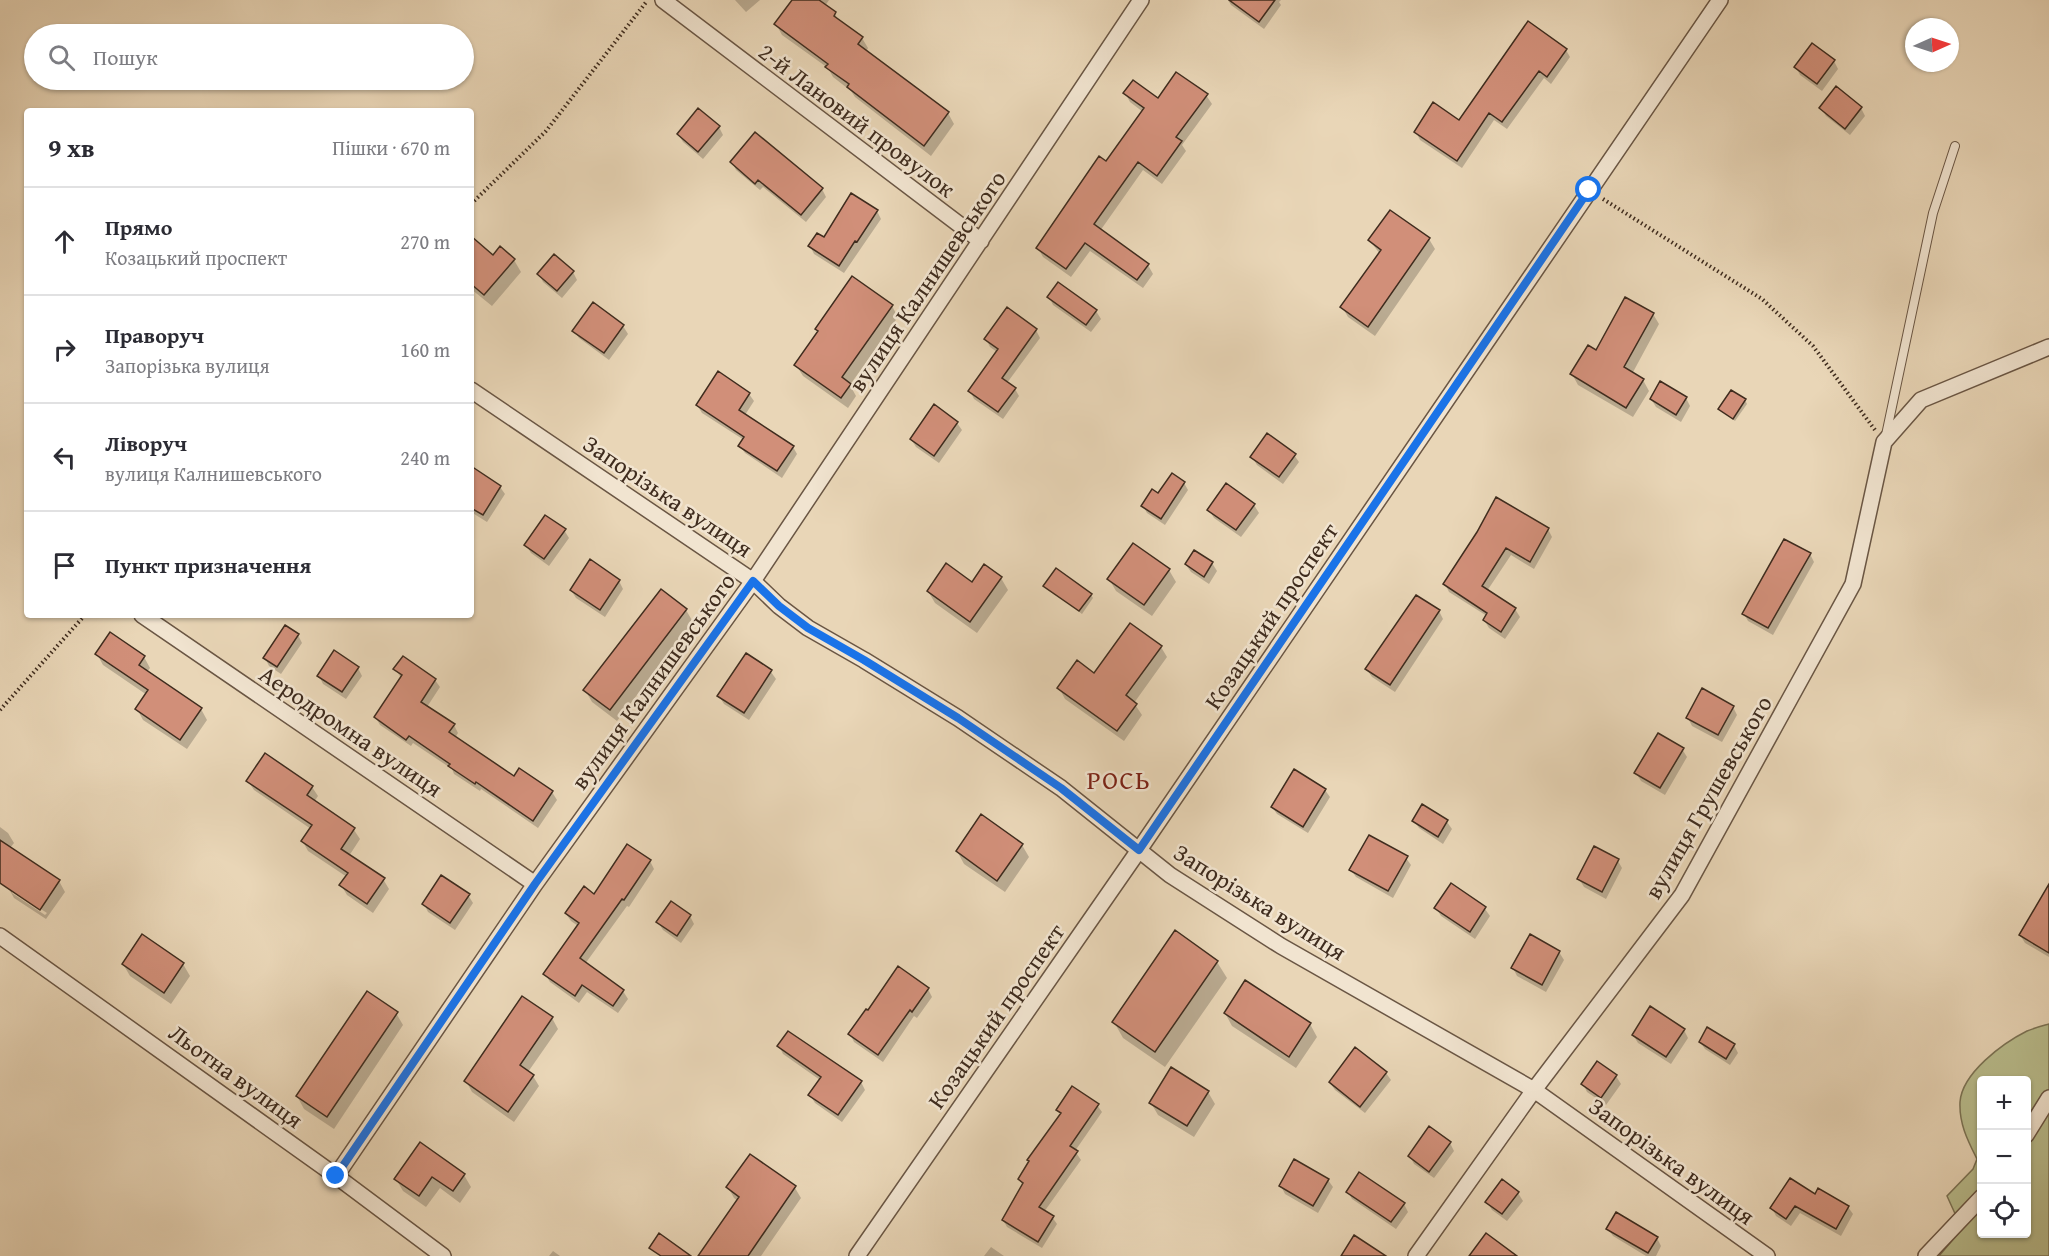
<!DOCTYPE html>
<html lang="uk">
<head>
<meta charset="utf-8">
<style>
  :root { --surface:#fff; --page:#f2f2f3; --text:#2b2b33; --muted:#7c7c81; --line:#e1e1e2 }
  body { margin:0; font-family:"Gentium Book Plus",serif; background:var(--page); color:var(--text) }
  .controls { position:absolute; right:18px; bottom:18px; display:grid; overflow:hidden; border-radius:6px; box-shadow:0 2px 4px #0004 }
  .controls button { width:54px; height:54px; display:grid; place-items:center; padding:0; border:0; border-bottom:2px solid var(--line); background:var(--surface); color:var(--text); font:30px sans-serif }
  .compass { position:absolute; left:1905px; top:18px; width:54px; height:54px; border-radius:50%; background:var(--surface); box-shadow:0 2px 4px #0004; rotate:87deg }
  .stop { position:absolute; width:18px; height:18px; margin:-14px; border:4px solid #1a73e8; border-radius:50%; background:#fff }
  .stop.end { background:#1a73e8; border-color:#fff; box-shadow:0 2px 6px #0008 }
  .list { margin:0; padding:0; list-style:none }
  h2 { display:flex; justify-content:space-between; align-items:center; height:78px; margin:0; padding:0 24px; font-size:26px }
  h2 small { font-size:20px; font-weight:400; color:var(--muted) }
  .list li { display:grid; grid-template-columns:39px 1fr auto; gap:18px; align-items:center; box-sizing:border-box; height:108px; padding:0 24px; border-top:2px solid var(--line) }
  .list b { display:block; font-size:22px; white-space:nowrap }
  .list p { margin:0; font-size:20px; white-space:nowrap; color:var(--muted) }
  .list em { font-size:20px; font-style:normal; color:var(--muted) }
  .icon { flex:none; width:33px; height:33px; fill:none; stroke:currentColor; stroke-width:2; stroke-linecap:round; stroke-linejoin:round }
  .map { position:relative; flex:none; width:2049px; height:1256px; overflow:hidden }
  .search { position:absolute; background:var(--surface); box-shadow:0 2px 4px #0004; left:24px; top:24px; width:450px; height:66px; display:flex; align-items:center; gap:15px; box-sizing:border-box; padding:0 21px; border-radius:33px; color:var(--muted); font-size:22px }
  .panel { position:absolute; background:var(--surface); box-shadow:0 2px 4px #0004; left:24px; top:108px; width:450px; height:510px; border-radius:6px }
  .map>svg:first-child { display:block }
  .green { fill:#b9bd8d; stroke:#7c7456; stroke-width:1.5; fill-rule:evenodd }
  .shadow { fill:#0003; fill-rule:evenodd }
  .building { fill:#d18f79; stroke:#3f2c1e; stroke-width:1.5 }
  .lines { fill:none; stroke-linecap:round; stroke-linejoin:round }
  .service-casing { stroke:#6a5644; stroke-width:10 }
  .minor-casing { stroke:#6a5644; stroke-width:18 }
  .path { stroke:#3f2c1e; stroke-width:4; stroke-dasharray:1.5 3; stroke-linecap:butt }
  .service { stroke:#f1e4d0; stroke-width:8 }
  .minor { stroke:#f1e4d0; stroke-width:15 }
  .route { stroke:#1a73e8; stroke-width:8 }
  .labels { text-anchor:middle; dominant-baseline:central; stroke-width:5; stroke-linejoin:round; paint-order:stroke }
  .street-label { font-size:24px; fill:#3f2c1e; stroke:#f1e4d0 }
  .neighbourhood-label { font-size:26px; letter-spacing:1.5px; fill:#7a1f14; stroke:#f1e4d0 }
</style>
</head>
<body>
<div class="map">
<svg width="2049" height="1256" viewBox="0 0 2049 1256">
  <rect width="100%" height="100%" fill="#e9d6b7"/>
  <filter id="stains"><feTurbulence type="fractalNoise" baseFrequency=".00333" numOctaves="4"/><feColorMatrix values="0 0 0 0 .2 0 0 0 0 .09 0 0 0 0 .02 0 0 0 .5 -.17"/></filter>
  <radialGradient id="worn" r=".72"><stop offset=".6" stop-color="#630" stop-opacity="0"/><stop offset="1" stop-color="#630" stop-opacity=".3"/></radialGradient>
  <path class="green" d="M2049,1024v232h-110l23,-27 -15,-33 26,-27 4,-10c-9,-18 -18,-35 -17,-57 2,-29 43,-59 67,-71 7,-3 15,-5 22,-7zM1982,1080h44v154h-44z"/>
  <path class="shadow" d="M735,0h25l-14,12z
    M794,0h35l-4,6 10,8 4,8 23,16 6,10 -2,4 82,61 6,11 -23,32 -76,-59 -4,-6 -18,-14 -5,-9 -46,-33 -6,-11z
    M1228,0h53l-2,2 2,3 -17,24 -33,-24z
    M1813,45l21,16 4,8 -16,22 -22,-16 -4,-8z
    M1566,50l4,7 -19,27 -7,-6 -37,51 -13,-9 -32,48 -42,-28 -4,-8 44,-10z
    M1125,93l33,7 48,-5 6,9 -30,41 4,6 -24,33 -19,-14 -43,61 48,34 5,9 -10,14 -53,-37 -19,26 -28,-20 -5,-9 69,-85 36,-51 -13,-10z
    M1821,108h40l4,8 -15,19 -24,-19z
    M719,127l4,8 -20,24 -20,-17 -5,-8z
    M732,162l90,27 4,8 -20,25 -43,-35 -3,3 -24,-20z
    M877,211l4,8 -37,54 -30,-19 -4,-8z
    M1429,239l6,10 -60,87 -27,-19 -6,-10 38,-53 -10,-13z
    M471,244l22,13 21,3 7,12 -29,34 -21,-17z
    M573,272l4,8 -15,18 -19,-16 -4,-8z
    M1049,297l47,14 5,8 -10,13 -38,-27z
    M892,306l6,11 -48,68 6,11 -8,12 -45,-32 -7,-11z
    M1653,314l6,10 -27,50 11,6 6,11 -16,26 -55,-32 -6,-11 24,-22z
    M623,326l5,8 -19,26 -30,-22 -5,-7z
    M1036,330l4,8 -33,45 8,6 4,7 -16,23 -29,-20 -4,-8 27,-39 -7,-5 -4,-8z
    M749,394l5,7 -9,14 48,32 4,7 -15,24 -37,-25 -5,-7 4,-6 -42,-27 -5,-8z
    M1686,398l4,8 -9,16 -25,-15 -5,-8z
    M1745,400l2,4 -12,17 -15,-12z
    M957,423l5,7 -23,33 -23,-16 -5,-8z
    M1294,455l5,7 -16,22 -26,-19 -5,-8z
    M471,468l29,19 5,7 -18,28 -16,-10z
    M1172,475l12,8 4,7 -23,35 -18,-12 -4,-7 16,-11z
    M1254,505l5,8 -18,24 -27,-19 -5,-8z
    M1548,529l4,8 -18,32 -23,-14 -24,36 28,18 5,8 -15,22 -16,-11 -5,-8 3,-4 -38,-24 -4,-8 34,-52z
    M564,530l5,8 -20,28 -18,-13 -5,-8z
    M1810,554l4,8 -41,73 -25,-14 -4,-7z
    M1212,563l5,8 -8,13 -18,-12 -5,-7z
    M1169,570l7,12 -24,34 -36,-25 -7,-12z
    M1001,578l7,12 -31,43 -42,-30 -7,-12z
    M619,581l4,8 -18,28 -29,-19 -5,-8z
    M1045,586l46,9 2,3 -11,16z
    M662,591l24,19 7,12 -76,99 -25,-19 -7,-12z
    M1439,611l4,8 -48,73 -23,-15 -5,-7z
    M298,635l4,8 -21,31 -12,-8 -4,-8z
    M1161,647l6,10 -33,46 8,12 -18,26 -59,-42 -6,-11 36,-13z
    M97,654l47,3 6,11 -3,4 54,37 6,11 -20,29 -44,-29 -6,-11 10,-14 -44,-30z
    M747,655l24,17 5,7 -27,41 -25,-16 -5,-8z
    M358,668l4,8 -16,23 -23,-15 -4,-8z
    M395,669l40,11 5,7 -13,20 27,18 4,8 -3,5 59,40 38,14 5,8 -19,28 -57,-39 -1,2 -26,-17 -2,-5 -39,-26 -2,3 -31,-21 -4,-7 26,-39z
    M1733,707l4,8 -15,27 -30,-16 -4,-8z
    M1682,749l5,8 -22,38 -24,-14 -5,-8z
    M248,781l64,6 6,9 -4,6 40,28 6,9 -11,17 34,23 6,10 -16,24 -26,-18 -6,-10 6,-8 -39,-26 -5,-9 8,-13 -57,-39z
    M1325,790l5,7 -22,36 -31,-19 -5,-7z
    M1414,821l33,1 5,7 -9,15 -24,-16z
    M0,827l8,6 6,10 -4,5 49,33 6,11 -19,27 -32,-21 -5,-9 -9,-6zM12,890l35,23 -2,2 -33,-22z
    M1022,845l7,12 -24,35 -41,-28 -7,-13z
    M1406,858l5,7 -18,33 -37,-21 -5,-7z
    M650,861l4,8 -25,38 -2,-1 -42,58 38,27 5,8 -10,14 -31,-21 -8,11 -29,-21 -5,-8 33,-48 -7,-5 -5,-7z
    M1618,861l4,7 -16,31 -22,-12 -5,-8z
    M1451,886l34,23 5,7 -15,23 -34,-23 -5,-8z
    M2049,894v63l-24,-14 -5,-8z
    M468,895l5,8 -18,27 -27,-18 -4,-8z
    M690,916l4,8 -13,19 -18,-13 -5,-8z
    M1559,952l5,8 -18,32 -29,-16 -4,-8z
    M1217,962l10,16 -62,89 -42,-29 -9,-16z
    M123,964h60l7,12 -19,28 -41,-28z
    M928,989l4,8 -15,21 -3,-2 -31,46 -29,-20 -4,-8z
    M396,1013l7,12 -69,104 -30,-20 -7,-13z
    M1225,1013l85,11 7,13 -21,31 -64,-42z
    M552,1018l6,11 -30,43 5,4 6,10 -25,36 -42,-30 -6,-11z
    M1684,1030l4,8 -17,26 -33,-21 -5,-8z
    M1700,1042l34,3 4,8 -8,12 -25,-16z
    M779,1046l82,36 4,8 -23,32 -27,-19 -5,-8 10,-15 -37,-26z
    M1386,1073l5,7 -26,33 -30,-23 -5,-7z
    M1616,1076l5,8 -15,21 -19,-13 -4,-8z
    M1208,1092l7,12 -21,33 -36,-22 -7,-12z
    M1097,1105l5,7 -27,39 6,9 -37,52 8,5 5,7 -15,24 -35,-21 -4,-7 20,-34 -4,-7 42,-64 -3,-5z
    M1450,1143l4,8 -20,27 -20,-14 -4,-8z
    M750,1156l45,32 6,10 -40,58h-45l22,-55 -4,-3 -6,-11z
    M464,1175l7,12 -11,16 -20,-15 -14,19 -23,-16 -7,-12z
    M1328,1180l5,7 -15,26 -33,-19 -4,-8z
    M1503,1181l15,12 5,8 -16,20 -15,-11 -5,-8z
    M1348,1192l56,12 4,8 -12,17 -44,-30z
    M1815,1196l33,11 5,7 -12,22 -41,-23 -9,13 -15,-10 -4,-8z
    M1608,1229l49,9 4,8 -5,10h-10l-33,-20z
    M991,1247l13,9h-20z
    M553,1251l7,5h-11z"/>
  <path class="building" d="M792,0h27l17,12 -2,4 29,21 -5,7 91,68 -25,34 -77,-59 2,-3 -24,-17 3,-3 -54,-40z
    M1229,0h46l-16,22z
    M1528,21l39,28 -20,28 -8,-6 -37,51 -13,-9 -32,48 -43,-29 19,-30 26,18z
    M1812,43l23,17 -18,24 -23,-17z
    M1176,72l32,22 -32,43 6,4 -25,35 -19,-14 -44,62 55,40 -12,16 -52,-37 -19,26 -30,-21 63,-92 7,5 38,-53 -21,-15 10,-13 25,18z
    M1836,86l26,21 -17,22 -26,-21z
    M698,108l22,18 -22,26 -21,-18z
    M755,132l68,56 -22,27 -43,-35 -3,4 -25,-22z
    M851,193l27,17 -21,32 -2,-1 -16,25 -31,-20 9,-13 7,4z
    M1390,210l40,28 -62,89 -28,-20 41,-57 -13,-10z
    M471,236l22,19 7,-9 15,13 -31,36 -13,-11z
    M554,254l20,17 -17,20 -20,-17z
    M852,276l41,29 -51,72 9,7 -10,14 -47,-33 24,-34 -3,-2z
    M1058,282l39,28 -11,15 -39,-28z
    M1625,297l29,16 -30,54 20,12 -18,29 -56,-34 18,-29 8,5z
    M593,302l31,23 -20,28 -32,-22z
    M1007,307l30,22 -35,49 14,10 -18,24 -30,-21 30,-42 -14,-10z
    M718,371l32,22 -11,17 55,36 -17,25 -39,-25 6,-9 -48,-32z
    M1660,381l27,16 -11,18 -26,-16z
    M1731,390l15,9 -13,20 -15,-10z
    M934,404l24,18 -24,34 -24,-17z
    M1267,433l29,21 -17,23 -29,-20z
    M471,466l30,20 -18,29 -12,-7z
    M1172,473l13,9 -24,37 -20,-13 11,-17 6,4z
    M1226,483l29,21 -19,26 -29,-20z
    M1496,497l53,31 -19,34 -24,-14 -24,38 34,22 -15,24 -18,-12 4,-7 -44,-29 34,-52z
    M545,515l21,14 -22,30 -20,-14z
    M1784,539l27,14 -43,75 -26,-14z
    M1133,543l37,26 -26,36 -37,-26z
    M1194,550l19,12 -9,15 -19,-13z
    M590,559l30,21 -20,30 -30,-20z
    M946,563l26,19 12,-18 18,13 -32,45 -43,-31z
    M1056,568l36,26 -13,17 -36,-25z
    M661,589l26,20 -77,101 -27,-20z
    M1416,595l24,15 -50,75 -25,-16z
    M1130,623l32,23 -36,49 11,9 -20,27 -60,-43 20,-28 17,13z
    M285,625l14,9 -22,33 -14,-9z
    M110,632l35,24 -6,9 63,43 -22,32 -45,-31 13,-19 -53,-36z
    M334,650l25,17 -17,25 -25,-16z
    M746,653l26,17 -28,43 -27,-17z
    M403,656l33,23 -15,23 34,22 -6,8 65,44 5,-8 34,23 -20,30 -57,-39 -1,2 -27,-18 2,-2 -41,-28 -3,4 -32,-23 28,-42 -9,-6z
    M1702,688l32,18 -16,29 -32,-17z
    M1658,733l26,15 -24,40 -26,-15z
    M265,753l48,33 -6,9 48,33 -14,21 44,29 -18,26 -28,-19 9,-12 -47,-32 11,-16 -66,-44z
    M1294,769l32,20 -23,38 -32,-20z
    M1422,804l26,16 -10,17 -26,-16z
    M981,814l42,30 -26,37 -41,-30z
    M1369,835l39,21 -20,35 -39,-21z
    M0,840l60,40 -20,30 -40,-27z
    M627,844l24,16 -27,40 -2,-1 -42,59 44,32 -11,16 -31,-21 -7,11 -32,-22 36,-51 -14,-10 19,-27 10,8z
    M1594,846l25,13 -17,33 -25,-13z
    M441,875l29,19 -20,29 -28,-19z
    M1451,883l35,24 -16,25 -36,-24z
    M2049,884v69l-30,-18z
    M671,901l20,14 -14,21 -21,-14z
    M1175,930l43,31 -63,91 -43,-30z
    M142,934l42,29 -20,30 -42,-29z
    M1530,934l30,17 -18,34 -31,-17z
    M898,966l31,22 -17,24 -2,-2 -32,45 -30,-21 18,-25 2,1z
    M1245,980l66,43 -22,34 -65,-44z
    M367,991l31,21 -71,105 -31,-21z
    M522,996l31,21 -33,48 14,10 -26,37 -44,-31z
    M1650,1006l35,23 -19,28 -34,-22z
    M1707,1027l28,17 -9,15 -27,-17z
    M788,1031l74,50 -24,34 -30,-20 13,-18 -44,-31z
    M1355,1047l32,25 -27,35 -31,-25z
    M1597,1061l20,14 -16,23 -20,-14z
    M1171,1067l38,24 -22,35 -38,-23z
    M1072,1086l27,18 -29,42 8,5 -39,56 15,9 -16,26 -36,-22 21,-37 -5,-4 11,-18 -2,-1 34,-47 -5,-3z
    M1429,1126l22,16 -22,30 -21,-16z
    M420,1142l45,32 -12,17 -21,-14 -13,19 -25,-17z
    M750,1154l46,32 -48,70h-50l41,-59 -13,-10z
    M1294,1159l35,20 -16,27 -34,-20z
    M1359,1172l46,31 -14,19 -45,-30z
    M1790,1178l25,16 3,-6 31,18 -13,23 -41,-23 -9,13 -16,-11z
    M1502,1179l17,13 -17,22 -17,-12z
    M1616,1212l42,25 -10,16 -42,-24z
    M659,1233l32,23h-30l-12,-8z
    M1486,1233l31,23h-48z
    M1354,1235l32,21h-45z"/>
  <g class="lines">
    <defs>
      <path id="service" d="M1886,435l47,-222 22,-67"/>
      <path id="minor" d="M663,0l318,241
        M471,390l282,191 26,25 29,22 56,32 94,58 103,70 109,87 111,71 253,144 233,166
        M142,615l393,269
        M0,936l336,240 107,80
        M2026,1135l23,-37
        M336,1176l199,-292 218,-303 388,-581
        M857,1256l282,-406 581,-850
        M1416,1256l118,-166 148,-195 171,-311 31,-142 37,-42 128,-53
        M1926,1256l56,-59"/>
    </defs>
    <use href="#service" class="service-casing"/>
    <use href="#minor" class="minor-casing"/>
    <path class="path" d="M1603,199l159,100 51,47 62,84
      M471,204l75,-73 101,-130
      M0,710l85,-95"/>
    <use href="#service" class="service"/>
    <use href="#minor" class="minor"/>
  </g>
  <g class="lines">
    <path class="route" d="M336,1176l199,-292 218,-303 26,25 29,22 56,32 94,58 103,70 78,62 450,-660"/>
  </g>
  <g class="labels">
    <g class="street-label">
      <text transform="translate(857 120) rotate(37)">2-й Лановий провулок</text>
      <text transform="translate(927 281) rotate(-56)">вулиця Калнишевського</text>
      <text transform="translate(668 496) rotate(34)">Запорізька вулиця</text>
      <text transform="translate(1271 616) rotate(-56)">Козацький проспект</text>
      <text transform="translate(653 681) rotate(-54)">вулиця Калнишевського</text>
      <text transform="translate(351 731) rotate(34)">Аеродромна вулиця</text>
      <text transform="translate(1708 797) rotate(-60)">вулиця Грушевського</text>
      <text transform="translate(1260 902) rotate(32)">Запорізька вулиця</text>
      <text transform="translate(996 1016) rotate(-55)">Козацький проспект</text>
      <text transform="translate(236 1076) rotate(36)">Льотна вулиця</text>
      <text transform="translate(1672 1161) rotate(36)">Запорізька вулиця</text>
    </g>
    <g class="neighbourhood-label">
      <text x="1119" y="779">РОСЬ</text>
    </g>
  </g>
  <rect width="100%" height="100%" filter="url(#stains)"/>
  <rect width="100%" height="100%" fill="url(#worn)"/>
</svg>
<div class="controls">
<button>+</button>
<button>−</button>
<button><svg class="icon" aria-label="locate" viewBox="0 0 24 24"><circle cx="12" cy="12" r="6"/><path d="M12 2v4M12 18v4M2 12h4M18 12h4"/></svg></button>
</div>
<svg class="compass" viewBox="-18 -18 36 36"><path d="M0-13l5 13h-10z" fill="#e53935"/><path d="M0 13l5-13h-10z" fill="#7c7c81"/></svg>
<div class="stop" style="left:1589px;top:190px"></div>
<div class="stop end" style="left:336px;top:1176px"></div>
<div class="search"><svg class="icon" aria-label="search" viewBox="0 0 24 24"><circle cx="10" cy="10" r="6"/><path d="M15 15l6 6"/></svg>Пошук</div>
<section class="panel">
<h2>9 хв<small>Пішки · 670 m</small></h2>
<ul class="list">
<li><svg class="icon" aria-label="ahead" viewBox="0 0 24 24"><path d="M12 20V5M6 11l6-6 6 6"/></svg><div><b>Прямо</b><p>Козацький проспект</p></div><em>270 m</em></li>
<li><svg class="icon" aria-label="right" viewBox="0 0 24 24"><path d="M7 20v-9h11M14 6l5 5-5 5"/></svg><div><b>Праворуч</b><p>Запорізька вулиця</p></div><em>160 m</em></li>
<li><svg class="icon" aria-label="left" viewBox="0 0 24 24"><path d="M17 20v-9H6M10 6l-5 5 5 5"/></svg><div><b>Ліворуч</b><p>вулиця Калнишевського</p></div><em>240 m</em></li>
<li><svg class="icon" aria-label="arrive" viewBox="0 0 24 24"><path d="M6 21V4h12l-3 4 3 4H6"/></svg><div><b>Пункт призначення</b></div></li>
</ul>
</section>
</div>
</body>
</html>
